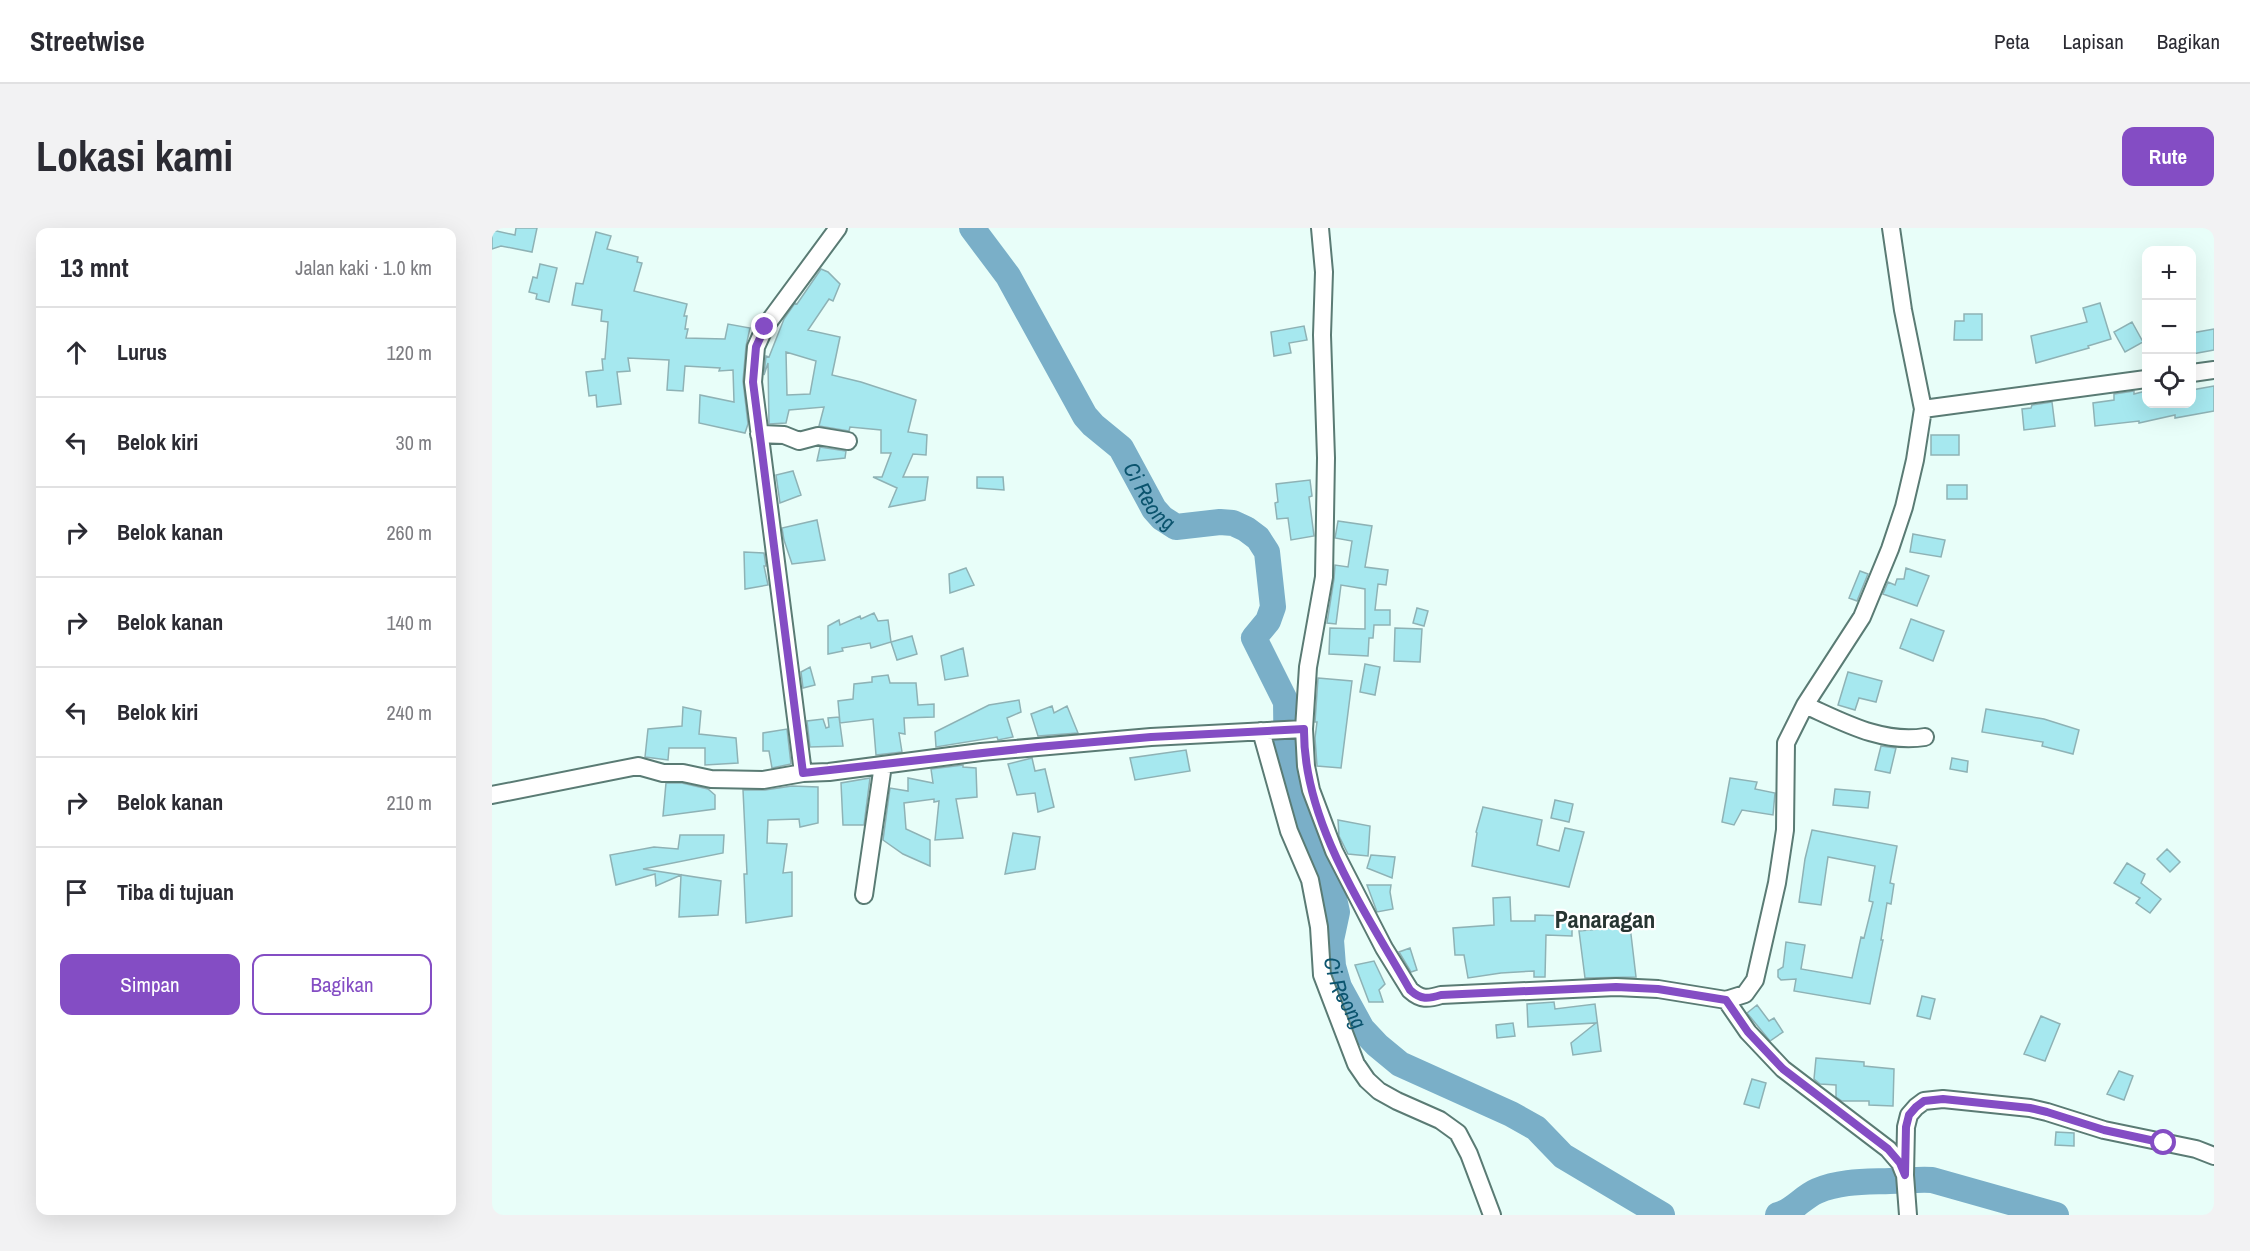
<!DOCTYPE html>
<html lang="id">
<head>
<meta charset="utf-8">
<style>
  :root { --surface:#fff; --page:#f2f2f3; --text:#2b2b33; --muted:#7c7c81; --line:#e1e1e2; --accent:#844dc4 }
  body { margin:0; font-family:"Archivo Narrow",sans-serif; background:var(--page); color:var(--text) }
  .controls { position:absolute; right:18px; top:18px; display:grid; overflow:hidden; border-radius:12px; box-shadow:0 6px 24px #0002 }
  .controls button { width:54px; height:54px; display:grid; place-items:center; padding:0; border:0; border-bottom:2px solid var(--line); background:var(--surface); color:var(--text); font:30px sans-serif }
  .stop { position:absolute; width:18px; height:18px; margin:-14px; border:4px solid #844dc4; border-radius:50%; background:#fff }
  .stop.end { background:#844dc4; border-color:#fff; box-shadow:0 2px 6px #0008 }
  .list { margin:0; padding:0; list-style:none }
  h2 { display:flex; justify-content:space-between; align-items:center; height:78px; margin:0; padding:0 24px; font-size:26px }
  h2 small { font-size:20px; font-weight:400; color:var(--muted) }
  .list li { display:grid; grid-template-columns:39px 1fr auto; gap:18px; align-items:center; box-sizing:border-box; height:90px; padding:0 24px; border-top:2px solid var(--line) }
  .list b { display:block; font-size:22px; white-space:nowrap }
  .list em { font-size:20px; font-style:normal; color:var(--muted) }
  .actions { display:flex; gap:12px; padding:18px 24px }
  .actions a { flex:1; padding:14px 0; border:2px solid var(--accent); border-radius:12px; text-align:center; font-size:21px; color:var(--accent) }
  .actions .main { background:var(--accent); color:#fff }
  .icon { flex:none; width:33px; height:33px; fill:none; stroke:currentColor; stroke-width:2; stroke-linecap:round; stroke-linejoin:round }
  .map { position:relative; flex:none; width:1722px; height:987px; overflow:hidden; border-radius:12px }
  header { display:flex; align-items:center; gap:36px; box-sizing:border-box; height:84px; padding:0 30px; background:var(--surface); border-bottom:2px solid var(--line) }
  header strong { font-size:28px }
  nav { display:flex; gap:33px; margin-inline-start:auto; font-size:21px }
  .intro { display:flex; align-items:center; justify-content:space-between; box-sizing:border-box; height:144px; padding:0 36px }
  h1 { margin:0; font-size:42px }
  .button { padding:15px 27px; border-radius:12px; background:var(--accent); color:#fff; font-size:21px; font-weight:700 }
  main { display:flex; gap:36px; padding:0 36px }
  aside { flex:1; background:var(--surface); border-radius:12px; box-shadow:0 6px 24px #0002 }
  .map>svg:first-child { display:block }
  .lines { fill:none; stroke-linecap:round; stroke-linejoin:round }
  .river { stroke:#7aafc8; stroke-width:26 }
  .building { fill:#a6e8ef; stroke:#8eb2b5; stroke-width:1.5; fill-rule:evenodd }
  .street-casing { stroke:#5a7b74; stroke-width:20 }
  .street { stroke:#fff; stroke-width:16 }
  .route { stroke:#844dc4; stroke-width:8 }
  .labels { text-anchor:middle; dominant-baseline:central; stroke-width:4.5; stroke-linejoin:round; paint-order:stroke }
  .water-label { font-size:22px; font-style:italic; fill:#0b546e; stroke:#fff }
  .quarter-label { font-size:24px; font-weight:bold; fill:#273532; stroke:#fff }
</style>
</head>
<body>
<header>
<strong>Streetwise</strong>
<nav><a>Peta</a><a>Lapisan</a><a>Bagikan</a></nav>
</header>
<div class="intro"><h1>Lokasi kami</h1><a class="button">Rute</a></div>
<main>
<aside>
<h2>13 mnt<small>Jalan kaki · 1.0 km</small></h2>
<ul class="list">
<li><svg class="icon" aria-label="ahead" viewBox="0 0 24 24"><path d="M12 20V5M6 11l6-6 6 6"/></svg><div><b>Lurus</b></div><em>120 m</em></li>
<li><svg class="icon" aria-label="left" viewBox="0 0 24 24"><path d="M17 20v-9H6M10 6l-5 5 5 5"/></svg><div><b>Belok kiri</b></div><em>30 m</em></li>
<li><svg class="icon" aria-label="right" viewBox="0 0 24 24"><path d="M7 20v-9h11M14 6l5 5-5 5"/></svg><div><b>Belok kanan</b></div><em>260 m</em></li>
<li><svg class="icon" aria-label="right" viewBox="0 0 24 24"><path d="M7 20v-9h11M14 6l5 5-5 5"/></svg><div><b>Belok kanan</b></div><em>140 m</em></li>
<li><svg class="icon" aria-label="left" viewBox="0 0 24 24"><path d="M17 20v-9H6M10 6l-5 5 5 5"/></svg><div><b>Belok kiri</b></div><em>240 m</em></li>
<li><svg class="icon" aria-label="right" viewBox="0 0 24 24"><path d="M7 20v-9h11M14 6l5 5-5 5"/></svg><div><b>Belok kanan</b></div><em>210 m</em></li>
<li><svg class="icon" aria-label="arrive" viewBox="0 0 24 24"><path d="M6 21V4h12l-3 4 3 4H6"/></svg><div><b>Tiba di tujuan</b></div></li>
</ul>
<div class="actions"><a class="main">Simpan</a><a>Bagikan</a></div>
</aside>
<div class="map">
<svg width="1722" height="987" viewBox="0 0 1722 987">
  <rect width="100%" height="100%" fill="#e8fef9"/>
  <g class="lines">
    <g class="river">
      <path id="s1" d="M480,0l36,48 77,140 8,9 28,23 33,61 8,9 14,9 44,-5 13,1 13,6 12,9 9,14 6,55 -5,14 -14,17 32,64 1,77 17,54 23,34 10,45 -6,28 2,26 6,21 23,42 15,16 23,19 111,50 25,14 27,28 99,59"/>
      <path d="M1286,987c14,-3 25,-18 39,-24 24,-10 48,-9 73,-10 14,0 28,-2 42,-1l124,35"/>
    </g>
  </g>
  <path class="building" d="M24,0h21l-5,24 -31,-6 -9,3v-19l23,5z
    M104,4l15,4 -4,13 31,8 -1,5 5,1 -8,28 53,13 -3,12h3l-2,13h3l-2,9 39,1 3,-15 22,4 -4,18 -3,35 5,43 -3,9 -46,-10 1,-28 34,7 -1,-32 -14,1 1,-3 -35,-2 -2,25 -16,-1 2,-30 -41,-2 2,13 -13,1 4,32 -24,3 -1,-12 -7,1 -3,-24 17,-2 -1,-11h3l3,-37 -7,-1 1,-11 -30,-5 4,-22 7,1z
    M48,36l17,4 -8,34 -13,-3 1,-5 -8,-2 4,-15 4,1z
    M329,41l7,3 12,12 -7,17 -4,-2 -21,31 32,7 -8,38 29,7 55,18 -8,32 19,3 -1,20 -13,-1 -10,23h25l-3,23 -36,7 8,-19 -24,-11h9l9,-24h-10v-23l-31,-3 -1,4 -30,-5 5,-19 -35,3 -3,13 -17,1 -1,-61 -4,12 2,-19 3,1 15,-38 11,-16 2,1zM294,124l30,9 -6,33 -23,1z
    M1608,75l11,36 -23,7 1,2 -53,15 -5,-27 56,-14 -4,-14z
    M1472,86h18v26h-28l1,-19h9z
    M1640,94l11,20 -18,10 -11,-20z
    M812,98l3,14 -18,3 2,10 -17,3 -3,-24z
    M1722,101v21l-22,4v-21z
    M1722,158v25l-39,7v-3l-36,8v-2l-44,5 -2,-23 21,-3v-6l20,-3v3l12,-3v13h46v-14z
    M1560,174l3,24 -31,4 -2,-21 9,-1 1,-3z
    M1439,207h28v20h-28z
    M328,219l26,4 -1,7 -28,3z
    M301,243l8,24 -21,8 -4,-28z
    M485,249h26l1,13 -27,-2z
    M818,252l2,16 -3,1 5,39 -23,4 -3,-22 -11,1 -2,-16 3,-1 -2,-18z
    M1455,257h20v14h-20z
    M325,292l8,40 -33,4 -8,-24 -2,-12z
    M846,293l34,5 -7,41 23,3 -2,15 -8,-1 -3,26h15v15h-16l-1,13h-4l-1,18 -39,-2 1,-26 35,1v-40l-24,-4 -5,39 -9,-1 7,-44 1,-14 13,2 4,-26 -17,-3z
    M1421,306l32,6 -4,17 -31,-5z
    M252,324l20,1 2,13h-2l4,19 -23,4z
    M474,340l8,17 -24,8 -1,-19z
    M1414,340l23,8 -12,30 -34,-12 5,-12 7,3 2,-6h7z
    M1368,343l8,3 -11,27 -8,-3z
    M925,380l11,3 -4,15 -11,-3z
    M382,385l4,8 10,-1 3,22 -20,6 -1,-5 -28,5 1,3 -15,3v-28l11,-6 1,5 20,-9 1,3z
    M1419,391l33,12 -11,30 -33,-13z
    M903,400l27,1 -2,33 -26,-1z
    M420,408l5,18 -20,6 -6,-18z
    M471,420l5,28 -23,4 -4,-24z
    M873,436l15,3 -5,28 -15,-3z
    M318,439l5,18 -12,3 -2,-16z
    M1356,444l34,9 -6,21 -17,-4 -4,12 -17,-5z
    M396,447l2,8h26l2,22 16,-1v13l-30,1 1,16 -6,-1 3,19 -26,3 -3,-36 -33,4 -2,-22 15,-2 1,-15 18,-2v-5z
    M826,450l34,3 -11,87 -24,-2 -2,-28 2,-16h-2z
    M527,472l2,12 -14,6 6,19 -15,3 -1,-3 -61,10 -1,-15 54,-27z
    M560,478l2,7 13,-7 11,27 -40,3 -7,-22z
    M191,479l18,4 -2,23 37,4 2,25 -33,2v-17h-36l-1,12 -23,-3 3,-28 34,-3z
    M1494,481l58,10 35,11 -6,24 -31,-8 1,-4 -61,-10z
    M347,489l4,29 -33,1 -3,-26 16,-2 3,9 3,-1 -1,-9z
    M295,501l4,35 -19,4 -3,-17h-6v-18z
    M1389,518l15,2 -6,25 -15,-3z
    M694,522l4,21 -55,9 -5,-22z
    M540,530l3,13 10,-2 9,38 -16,5 -3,-19 -18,2 -9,-31z
    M1460,530l16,3 -1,11 -17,-3z
    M471,537v2l13,1 1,29 -21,2 7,39 -28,2 4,-39 -5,1v-3l-30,4 2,26 24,11v26l-27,-12 -20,-14 7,-52 18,3v-13l25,5 -2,-14z
    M378,550l-6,47h-21l-2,-42z
    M1238,550l27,4 -2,7 20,4 -2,22 -31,-5 -8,15 -12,-3z
    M174,555h16l26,6 7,6v14l-52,7z
    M300,558l26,1v36l-18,4 -1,-8 -31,1 -1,23 20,1 -4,29 9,-1v44l-46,7 -2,-49h3l-4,-84h22z
    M1343,561l35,3 -2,16 -35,-3z
    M1063,572l18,4 -4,18 -18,-4z
    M991,579l59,13 -5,25 22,6 6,-23 19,4 -15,55 -97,-21 5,-33 -1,-1z
    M846,592l32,6 -2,30 -20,-2 -9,-18z
    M1320,602l85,16 -7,37 4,1 -3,20 -4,-1 -6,37h2l-13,64 -76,-13 2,-12 -15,1 -3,-3v-7l5,-3 3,-25 19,3 -4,24 51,9 9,-41 3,1 9,-36 -4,-1 6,-35 -47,-9 -7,48 -22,-3 6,-43z
    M521,605l27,4 -5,32 -30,5z
    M188,607h44l-1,18 -80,16 78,12 -3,34 -39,2 2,-42 -25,11 -1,-12 -39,11 -6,-30 44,-8 24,2z
    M1675,621l13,13 -10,10 -13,-13z
    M879,627l24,2 -3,21 -25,-10z
    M1635,635l18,11 -4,9 20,16 -11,14 -14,-10 4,-5 -26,-15z
    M875,657h24l-1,7 3,17 -16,3z
    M1018,669l1,24h24v-6l37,1v20l-26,-1 -1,42h-11v-6l-33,2 -33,5 -4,-23h-9l-2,-27 41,-3 -1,-27z
    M1138,698l6,51 -51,1 -6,-47z
    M918,720l7,22 -6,2 -12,-20z
    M882,733l11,23 -6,6 4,12h-14l-14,-37z
    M1430,768l13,3 -5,20 -13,-3z
    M1062,774l1,7 40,-5 6,47 -28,4 -2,-12 25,-20 -68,4 -1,-23z
    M1265,777l12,16 5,-3 9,14 -13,9 -23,-28z
    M1549,788l19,8 -15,37 -21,-7z
    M1021,795l2,13 -18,2 -1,-13z
    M1324,830l48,4v4l30,3 -1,37 -24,-1v-4h-27l-6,-4v-12l-16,-1 -6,-5z
    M1627,843l14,5 -9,24 -17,-6z
    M1260,851l14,4 -7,25 -15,-4z
    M1564,904l18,1v13l-19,-1z"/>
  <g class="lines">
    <defs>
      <path id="street" d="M828,0l4,44 -2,63 4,123 -2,119 -16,90 -4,62 2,37 5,24 23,61 50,97 26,42c11,10 18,9 31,5l175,-8 42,2 68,11 19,-6 10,-14 22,-97 8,-53 1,-87 19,-38 57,-88 28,-68 14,-42 11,-47 8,-51 -20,-99 -12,-82
        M1700,145l22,-3
        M1431,181l223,-30
        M267,206l25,1 15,6 19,-5 30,5
        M1313,477c38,17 77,39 120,32
        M769,503l28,100 21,49 9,47 3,48 34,89 11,16 12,11 18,10 43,19 18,13 11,21 23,61
        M311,545l-50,-391 3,-35 9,-20 73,-99
        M0,567l146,-29 25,7h20l28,6 52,1 40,-7 26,-1 152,-20 170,-15 153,-8
        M372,667l19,-130
        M1234,772l22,32 35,37 105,80 12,14 4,10
        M1416,987l-3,-40 1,-48 3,-12 7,-8 8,-6 19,-2 87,9 17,4 57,18 92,19 18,7"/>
    </defs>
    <use href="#street" class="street-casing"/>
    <use href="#street" class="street"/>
  </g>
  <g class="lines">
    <path class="route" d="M273,99l-9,20 -3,35 50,391 234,-26 114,-10 153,-8c-1,93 61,182 106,261 11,10 18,9 31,5l175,-8 42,2 68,11 22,32 35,37 105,80 12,14 5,12 1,-48 3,-12 7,-8 8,-6 19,-2 87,9 17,4 57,18 60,13"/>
  </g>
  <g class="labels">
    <g class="water-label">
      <text stroke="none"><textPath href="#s1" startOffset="324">Ci Reong</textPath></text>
      <text stroke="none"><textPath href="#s1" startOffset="938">Ci Reong</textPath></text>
    </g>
    <g class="quarter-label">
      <text x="1113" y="691">Panaragan</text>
    </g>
  </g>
</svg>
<div class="controls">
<button>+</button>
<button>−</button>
<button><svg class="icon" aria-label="locate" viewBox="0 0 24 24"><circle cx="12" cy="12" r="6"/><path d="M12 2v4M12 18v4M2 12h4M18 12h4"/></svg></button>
</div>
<div class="stop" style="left:1672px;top:915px"></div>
<div class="stop end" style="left:273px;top:99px"></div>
</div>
</main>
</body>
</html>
